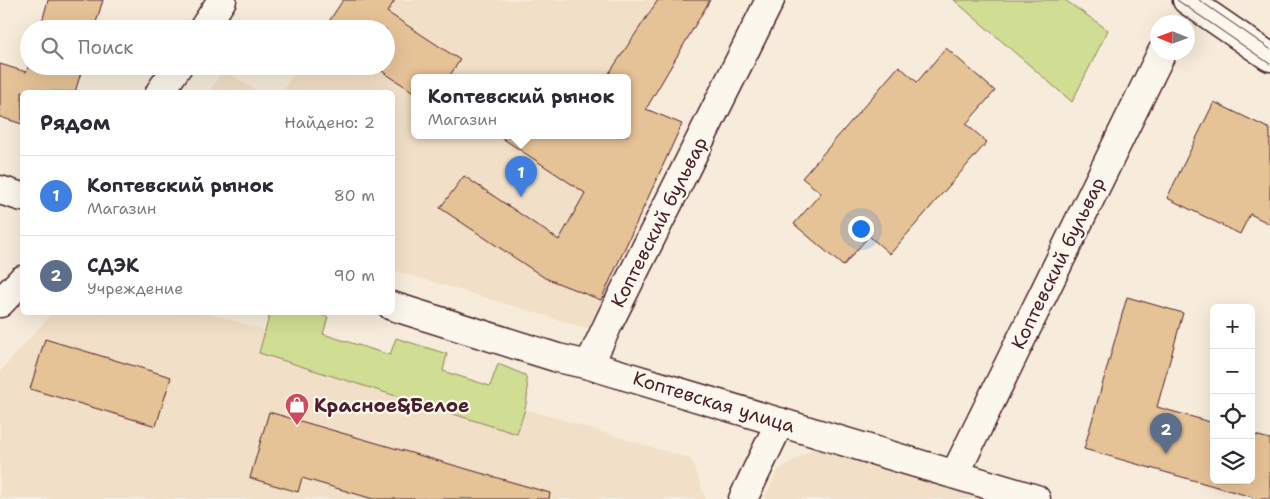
<!DOCTYPE html>
<html lang="ru">
<head>
<meta charset="utf-8">
<style>
  :root { --surface:#fff; --page:#f7f7f7; --text:#2b2b33; --muted:#7c7c81; --line:#e1e1e2; --accent:#111827 }
  body { margin:0; font-family:"Shantell Sans",sans-serif; background:var(--page); color:var(--text) }
  .controls { position:absolute; right:15px; bottom:15px; display:grid; overflow:hidden; border-radius:8px; box-shadow:0 5px 20px #0002 }
  .controls button { width:45px; height:45px; display:grid; place-items:center; padding:0; border:0; border-bottom:1px solid var(--line); background:var(--surface); color:var(--text); font:25px sans-serif }
  .compass { position:absolute; left:1150px; top:15px; width:45px; height:45px; border-radius:50%; background:var(--surface); box-shadow:0 5px 20px #0002; rotate:271deg }
  .you { position:absolute; left:860px; top:228px; width:18px; height:18px; margin:-12px; border:4px solid #fff; border-radius:50%; background:#1a73e8; box-shadow:0 0 0 8px #1a73e833 }
  .badge { display:grid; place-items:center; width:32px; height:32px; border-radius:50%; background:var(--accent); color:#fff; font-size:16px; font-weight:700 }
  .pin { position:absolute; translate:-50% -41px; filter:drop-shadow(0 1px 2px #0008) }
  .pin::after { content:''; position:absolute; top:26px; width:18px; height:15px; background:inherit; clip-path:polygon(0 0,100% 0,50% 100%) }
  .popup { position:absolute; left:411px; top:74px; width:220px; height:65px; box-sizing:border-box; display:grid; place-content:center; border-radius:8px; background:var(--surface); filter:drop-shadow(0 1px 4px #0005); font-size:16px; white-space:nowrap; color:var(--muted) }
  .popup b { font-size:19px; color:var(--text) }
  .popup::after { content:''; position:absolute; left:50%; top:100%; margin-left:-10px; border:10px solid transparent; border-top-color:var(--surface) }
  .list { margin:0; padding:0; list-style:none }
  h2 { display:flex; justify-content:space-between; align-items:center; height:65px; margin:0; padding:0 20px; font-size:21px }
  h2 small { font-size:16px; font-weight:400; color:var(--muted) }
  .list li { display:grid; grid-template-columns:32px 1fr auto; gap:15px; align-items:center; box-sizing:border-box; height:80px; padding:0 20px; border-top:1px solid var(--line) }
  .list b { display:block; font-size:19px; white-space:nowrap }
  .list p { margin:0; font-size:16px; white-space:nowrap; color:var(--muted) }
  .list em { font-size:16px; font-style:normal; color:var(--muted) }
  .icon { flex:none; width:28px; height:28px; fill:none; stroke:currentColor; stroke-width:2; stroke-linecap:round; stroke-linejoin:round }
  .map { position:relative; flex:none; width:1270px; height:499px; overflow:hidden }
  .search { position:absolute; background:var(--surface); box-shadow:0 5px 20px #0002; left:20px; top:20px; width:375px; height:55px; display:flex; align-items:center; gap:12px; box-sizing:border-box; padding:0 18px; border-radius:28px; color:var(--muted); font-size:19px }
  .panel { position:absolute; background:var(--surface); box-shadow:0 5px 20px #0002; left:20px; top:90px; width:375px; height:225px; border-radius:8px }
  .map>svg:first-child { display:block }
  .built { fill:#f2dfc7; fill-rule:evenodd }
  .green { fill:#cfde92; stroke:#8c7e5e }
  .building { fill:#e6c297; stroke:#4a1f2b }
  .lines { fill:none; stroke-linecap:round; stroke-linejoin:round }
  .minor-casing { stroke:#4a1f2b; stroke-width:31 }
  .minor { stroke:#fbf7ec; stroke-width:28 }
  .tram { stroke:#4a1f2b; stroke-width:1 }
  .labels { text-anchor:middle; dominant-baseline:central; stroke-width:4.5; stroke-linejoin:round; paint-order:stroke }
  .street-label { font-size:19px; fill:#4a1f2b; stroke:#fbf7ec }
  .poi-label { font-size:19px; font-weight:bold; fill:#4a1f2b; stroke:#fbf7ec; text-anchor:start }
</style>
</head>
<body>
<div class="map">
<svg width="1270" height="499" viewBox="0 0 1270 499">
  <rect width="100%" height="100%" fill="#f7ecdb"/>
  <filter id="ink" filterUnits="userSpaceOnUse"><feTurbulence type="fractalNoise" baseFrequency=".02" numOctaves="2"/><feDisplacementMap in="SourceGraphic" scale="10" xChannelSelector="R" yChannelSelector="G"/><feConvolveMatrix kernelMatrix="1 2 1 2 8 2 1 2 1" color-interpolation-filters="sRGB"/></filter>
  <g filter="url(#ink)">
    <path class="built" d="M343,0h367l-64,109 36,15 -93,205 -196,-59 -1,-178h-110l17,-26h87v-37h-62zM415,78h212v58h-212z
      M223,70l36,22h-50z
      M53,312l155,1 483,146 15,40h-706v-127z
      M814,448l166,51h-216l14,-29z"/>
    <path class="green" d="M954,0h111l43,30 -36,72z
      M270,313h44l14,4 -5,17 67,21 6,-17 51,16 -4,17 47,15 8,-22 27,11c7,20 -2,39 -8,59l-258,-81z"/>
    <path class="building" d="M48,0h55l-9,29h-54z
      M343,0h52l-8,12 73,48 -12,18h-33v15l-41,-27h12v-37h-62z
      M658,0h52l-64,109 36,15 -81,176 -56,-22 -105,-70 24,-32 95,64 26,-47 -86,-57h128v-58h-21z
      M946,48l49,43 -29,33 21,18 -97,112 -21,-18 -26,30 -49,-42 27,-31 -19,-15 97,-112 18,16z
      M0,64l26,8 3,-7v1h54l-8,26h-53v32l-22,-7z
      M1214,102l56,27v95l-20,-10 -10,20 -73,-36z
      M1127,297l56,16 -26,94 57,16v57h37v-46l19,5v60h-11l-175,-50z
      M45,339l126,38 -15,49 -126,-37z
      M269,412l281,81 -1,6h-176l-71,-21 -4,14 -48,-14z"/>
    <g class="lines">
      <defs>
        <path id="minor" d="M1187,0l83,57
          M203,29l19,-29
          M160,92l18,-26
          M0,190l22,7
          M0,303l22,-23
          M392,306l166,52 31,7 447,134
          M589,365l22,-47 159,-318
          M955,474l207,-422
          M743,499l37,-77"/>
      </defs>
      <use href="#minor" class="minor-casing"/>
      <use href="#minor" class="minor"/>
      <path class="tram" d="M1177,0l93,64
        M1199,0l71,49"/>
    </g>
  </g>
  <defs>
    <symbol id="shop-pin" viewBox="-11 -11 22 30"><path d="M0 17L-7.5 6A9.5 9.5 0 1 1 7.5 6Z" fill="#d1495b" stroke="#fbf7ec"/><path d="M-5-2.5h2.3a2.7 3.5 0 0 1 5.4 0H5L5.5 6h-11ZM-1.5-2.5h3a1.5 2.3 0 0 0-3 0Z" fill="#fff"/></symbol>
  </defs>
  <g fill-rule="evenodd">
    <use href="#shop-pin" x="283" y="391" width="28" height="38"/>
  </g>
  <g class="labels">
    <g class="street-label">
      <text transform="translate(659 222) rotate(-63)">Коптевский бульвар</text>
      <text transform="translate(1058 263) rotate(-64)">Коптевский бульвар</text>
      <text transform="translate(714 402) rotate(17)">Коптевская улица</text>
    </g>
    <g class="poi-label">
      <text x="314" y="405">Красное&amp;Белое</text>
    </g>
  </g>
</svg>
<div class="controls">
<button>+</button>
<button>−</button>
<button><svg class="icon" aria-label="locate" viewBox="0 0 24 24"><circle cx="12" cy="12" r="6"/><path d="M12 2v4M12 18v4M2 12h4M18 12h4"/></svg></button>
<button><svg class="icon" aria-label="layers" viewBox="0 0 24 24"><path d="M12 4l9 5-9 5-9-5zM3 14l9 5 9-5"/></svg></button>
</div>
<svg class="compass" viewBox="-18 -18 36 36"><path d="M0-13l5 13h-10z" fill="#e53935"/><path d="M0 13l5-13h-10z" fill="#7c7c81"/></svg>
<div class="you"></div>
<div class="pin badge" style="left:521px;top:197px;background:#3f7fe0">1</div>
<div class="popup"><b>Коптевский рынок</b>Магазин</div>
<div class="pin badge" style="left:1166px;top:454px;background:#5c6f8a">2</div>
<div class="search"><svg class="icon" aria-label="search" viewBox="0 0 24 24"><circle cx="10" cy="10" r="6"/><path d="M15 15l6 6"/></svg>Поиск</div>
<section class="panel">
<h2>Рядом<small>Найдено: 2</small></h2>
<ul class="list">
<li><span class="badge" style="background:#3f7fe0">1</span><div><b>Коптевский рынок</b><p>Магазин</p></div><em>80 m</em></li>
<li><span class="badge" style="background:#5c6f8a">2</span><div><b>СДЭК</b><p>Учреждение</p></div><em>90 m</em></li>
</ul>
</section>
</div>
</body>
</html>
